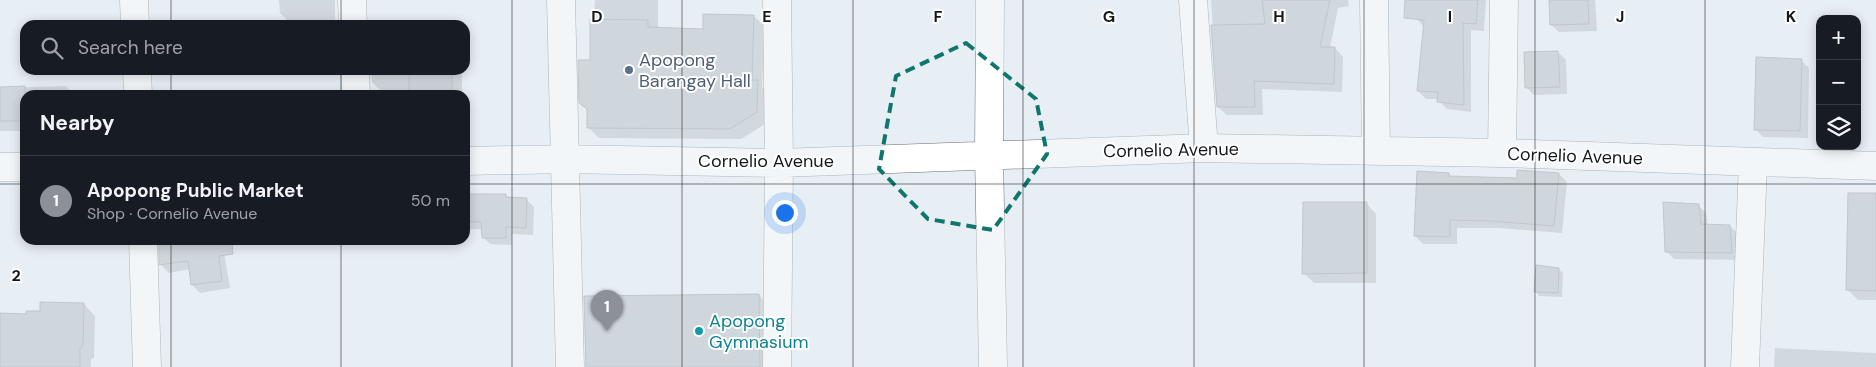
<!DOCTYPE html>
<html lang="en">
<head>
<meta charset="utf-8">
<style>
  :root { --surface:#171b24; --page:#20242c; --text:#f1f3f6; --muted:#9ea1a6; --line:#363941; --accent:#8c9099 }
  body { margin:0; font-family:"DM Sans",sans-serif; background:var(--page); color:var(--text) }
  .controls { position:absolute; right:15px; top:15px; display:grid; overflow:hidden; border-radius:10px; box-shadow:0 2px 12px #0003 }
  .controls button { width:45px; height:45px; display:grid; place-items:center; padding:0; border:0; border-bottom:1px solid var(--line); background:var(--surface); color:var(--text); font:25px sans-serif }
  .you { position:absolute; left:784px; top:212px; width:18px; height:18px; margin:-12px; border:4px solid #fff; border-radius:50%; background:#1a73e8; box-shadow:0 0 0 8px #1a73e833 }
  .badge { display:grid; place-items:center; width:32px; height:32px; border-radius:50%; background:var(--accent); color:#fff; font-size:16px; font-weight:700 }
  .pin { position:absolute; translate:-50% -41px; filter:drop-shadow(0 1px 2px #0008) }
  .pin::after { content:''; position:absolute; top:26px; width:18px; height:15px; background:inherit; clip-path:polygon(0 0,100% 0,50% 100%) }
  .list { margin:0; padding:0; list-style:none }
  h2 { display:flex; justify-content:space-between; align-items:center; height:65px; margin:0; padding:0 20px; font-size:21px }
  h2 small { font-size:16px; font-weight:400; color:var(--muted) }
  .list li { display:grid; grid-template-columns:32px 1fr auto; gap:15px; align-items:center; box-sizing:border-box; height:90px; padding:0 20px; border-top:1px solid var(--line) }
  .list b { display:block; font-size:19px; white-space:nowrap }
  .list p { margin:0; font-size:16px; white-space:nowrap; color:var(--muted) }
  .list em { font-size:16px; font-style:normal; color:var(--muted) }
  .icon { flex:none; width:28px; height:28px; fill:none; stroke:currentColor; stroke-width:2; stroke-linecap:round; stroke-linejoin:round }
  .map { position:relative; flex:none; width:1876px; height:367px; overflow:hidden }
  .search { position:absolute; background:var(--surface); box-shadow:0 2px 12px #0003; left:20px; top:20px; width:450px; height:55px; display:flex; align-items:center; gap:12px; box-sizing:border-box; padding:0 18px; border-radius:15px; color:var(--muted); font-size:19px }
  .panel { position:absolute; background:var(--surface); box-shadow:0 2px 12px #0003; left:20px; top:90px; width:450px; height:155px; border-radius:15px }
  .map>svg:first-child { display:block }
  .shadow { fill:#0003 }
  .building { fill:#b1b8be; stroke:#91979d }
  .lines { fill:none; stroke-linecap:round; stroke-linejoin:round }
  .minor-casing { stroke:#696f75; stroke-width:29 }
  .minor { stroke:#fff; stroke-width:28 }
  .marked { fill:none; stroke:#0f766e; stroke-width:4; stroke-dasharray:10 6; stroke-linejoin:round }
  .grid { fill:none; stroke:#16191b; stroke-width:1; stroke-opacity:0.55 }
  .service-dot { fill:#5c6f8a; stroke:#fff; stroke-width:2 }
  .culture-dot { fill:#0f9aa8; stroke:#fff; stroke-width:2 }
  .labels { text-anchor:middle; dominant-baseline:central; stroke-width:4; stroke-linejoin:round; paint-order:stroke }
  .service-label { font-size:18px; fill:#4e5e75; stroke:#fff; text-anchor:start }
  .street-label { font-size:18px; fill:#16191b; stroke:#fff }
  .culture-label { font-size:18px; fill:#0d838f; stroke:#fff; text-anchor:start }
  .grid-label { font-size:16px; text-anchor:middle; font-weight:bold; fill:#16191b; stroke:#fff; stroke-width:4; stroke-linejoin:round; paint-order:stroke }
</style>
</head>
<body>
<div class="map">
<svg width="1876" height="367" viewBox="0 0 1876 367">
  <rect width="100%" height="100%" fill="#e7eef4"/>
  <path class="shadow" d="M279,0h56v21h-47l-8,-8z
    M595,0h63v28l46,2 50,-14 11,11 -3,60 6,5 -1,31 -26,16 -142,-1 -11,-11 1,-16 -9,-8 11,-42z
    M1211,0h137l1,6 -11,2 -8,40h5l8,9 -1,35 -80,-3 1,26h-36l-9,-8z
    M1417,0h69l-2,31 -13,-1v82l-24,-3 -8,-8v-2h-13l-8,-8 6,-64 -8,-9z
    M1550,0h45l2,31 -38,1 -8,-7z
    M1558,52l8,8 1,34 -33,1 -8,-8z
    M1801,60l8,8 -1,70 -45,-1 -8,-8z
    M371,70h91v25h-51v-2h-28l-11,-11z
    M66,86l8,9h-49v36h-25v-43z
    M1518,172l41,2 8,8 -5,51 -63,-5h-42v16h-34l-8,-8 33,-62 4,3 66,2z
    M465,195h40l4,3 18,2 7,7 -1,28 -21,-1v11l-22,-1 -7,-7v-8h-18z
    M1876,195v105h-18l-10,-10z
    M1366,203l10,11v69h-62l-10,-10z
    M1698,205l8,8 2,12 22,1 8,8 2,26 -66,-1 -8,-8z
    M162,240h60l8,48 -30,5 -8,-8 -2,-16 -21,4 -8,-8 -1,-18z
    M1558,269l5,4 -1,24 -23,-1 -4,-5z
    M759,295l5,6 1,66h-178z
    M84,304l11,12 -1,42 -3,1v8h-91v-52h27z
    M1775,348l101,5v14h-102z"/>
  <path class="building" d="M1262,0h68l-10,47h15l-1,37 -80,-3 1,26h-38l-6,-82 54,-1z
    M1405,0h73l-2,24 -13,-1 1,82 -27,-3 1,-10 -21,-1 7,-71 -20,-2z
    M1549,0h39l1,24 -39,1z
    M703,14l51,1 -2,65h6l-1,32 -27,17 -143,-1v-19l-8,-6 -1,-43h12v-41l58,1v7l55,2z
    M1558,51l2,36 -35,1 -1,-36z
    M1756,57l46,2 -2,72 -46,-1z
    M409,70h43v25h-43z
    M25,86v35h-25v-34z
    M1517,170l42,3 -5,53 -64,-5 -40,-1v17l-36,-1 3,-65 32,2v3l68,2z
    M1848,193h28v98l-30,-1z
    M465,194h41v3l21,1 -1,30 -20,-1v11h-24l-1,-16h-16z
    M1303,202h64v71l-65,1z
    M1663,202l36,2 2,20 29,1 2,28 -67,-1z
    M161,240h71l1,14 -14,2 3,25 -31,4 -3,-24 -29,4v-19z
    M1536,265l23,3 -1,25 -24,-1z
    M759,294l1,73h-174l-2,-71z
    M40,302l44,1 -1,43 -3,2v19h-80v-54l26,1v-3h14z"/>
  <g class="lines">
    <defs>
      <path id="minor" d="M134,0l1,25
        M352,0l1,25
        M561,0l9,367
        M777,0l2,163 -2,204
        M990,0l-1,155 4,212
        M1193,0l11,148
        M1374,0l2,151
        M137,70l1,25
        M355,70l1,25
        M1502,153l2,-153
        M465,161l100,-2 214,4 425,-15 298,5 374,13
        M0,167h25
        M143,240l4,127
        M1745,367l8,-205"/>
    </defs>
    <use href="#minor" class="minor-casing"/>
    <use href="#minor" class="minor"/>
  </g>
  <path d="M0 0H1876V367H0ZM966,43l70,56 11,55 -54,76 -65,-11 -49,-50 17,-93z" fill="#e7eef4" fill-opacity=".55" fill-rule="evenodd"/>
  <path class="marked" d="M966,43l70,56 11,55 -54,76 -65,-11 -49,-50 17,-93z"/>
  <path class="grid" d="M171,0v25M341,0v25M512,0v367M682,0v367M853,0v367M1023,0v367M1194,0v367M1364,0v367M1535,0v367M1705,0v367M171,70v25M341,70v25M0,184h25M465,184h1411M171,240v127M341,240v127"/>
  <circle class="service-dot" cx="629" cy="70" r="5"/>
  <circle class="culture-dot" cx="699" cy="331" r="5"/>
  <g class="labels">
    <g class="service-label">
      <text x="639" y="60">Apopong<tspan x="639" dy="21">Barangay Hall</tspan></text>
    </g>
    <g class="street-label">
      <text transform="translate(1171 150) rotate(-1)">Cornelio Avenue</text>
      <text transform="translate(1575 156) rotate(2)">Cornelio Avenue</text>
      <text x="766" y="161">Cornelio Avenue</text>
    </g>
    <g class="culture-label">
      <text x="709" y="321">Apopong<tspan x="709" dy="21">Gymnasium</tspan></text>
    </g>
  </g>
  <g class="grid-label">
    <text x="597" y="22">D</text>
    <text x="767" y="22">E</text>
    <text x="938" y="22">F</text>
    <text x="1109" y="22">G</text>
    <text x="1279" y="22">H</text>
    <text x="1450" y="22">I</text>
    <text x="1620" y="22">J</text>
    <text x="1791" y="22">K</text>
    <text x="16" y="281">2</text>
  </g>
</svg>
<div class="controls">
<button>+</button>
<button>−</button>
<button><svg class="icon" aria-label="layers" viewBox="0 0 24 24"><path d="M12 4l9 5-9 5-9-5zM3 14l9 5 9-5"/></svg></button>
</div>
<div class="you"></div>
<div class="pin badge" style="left:607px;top:331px">1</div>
<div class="search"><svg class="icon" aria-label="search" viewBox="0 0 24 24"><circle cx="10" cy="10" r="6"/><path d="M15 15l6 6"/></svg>Search here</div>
<section class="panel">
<h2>Nearby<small></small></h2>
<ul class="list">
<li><span class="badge">1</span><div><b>Apopong Public Market</b><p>Shop · Cornelio Avenue</p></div><em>50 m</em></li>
</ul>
</section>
</div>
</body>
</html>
